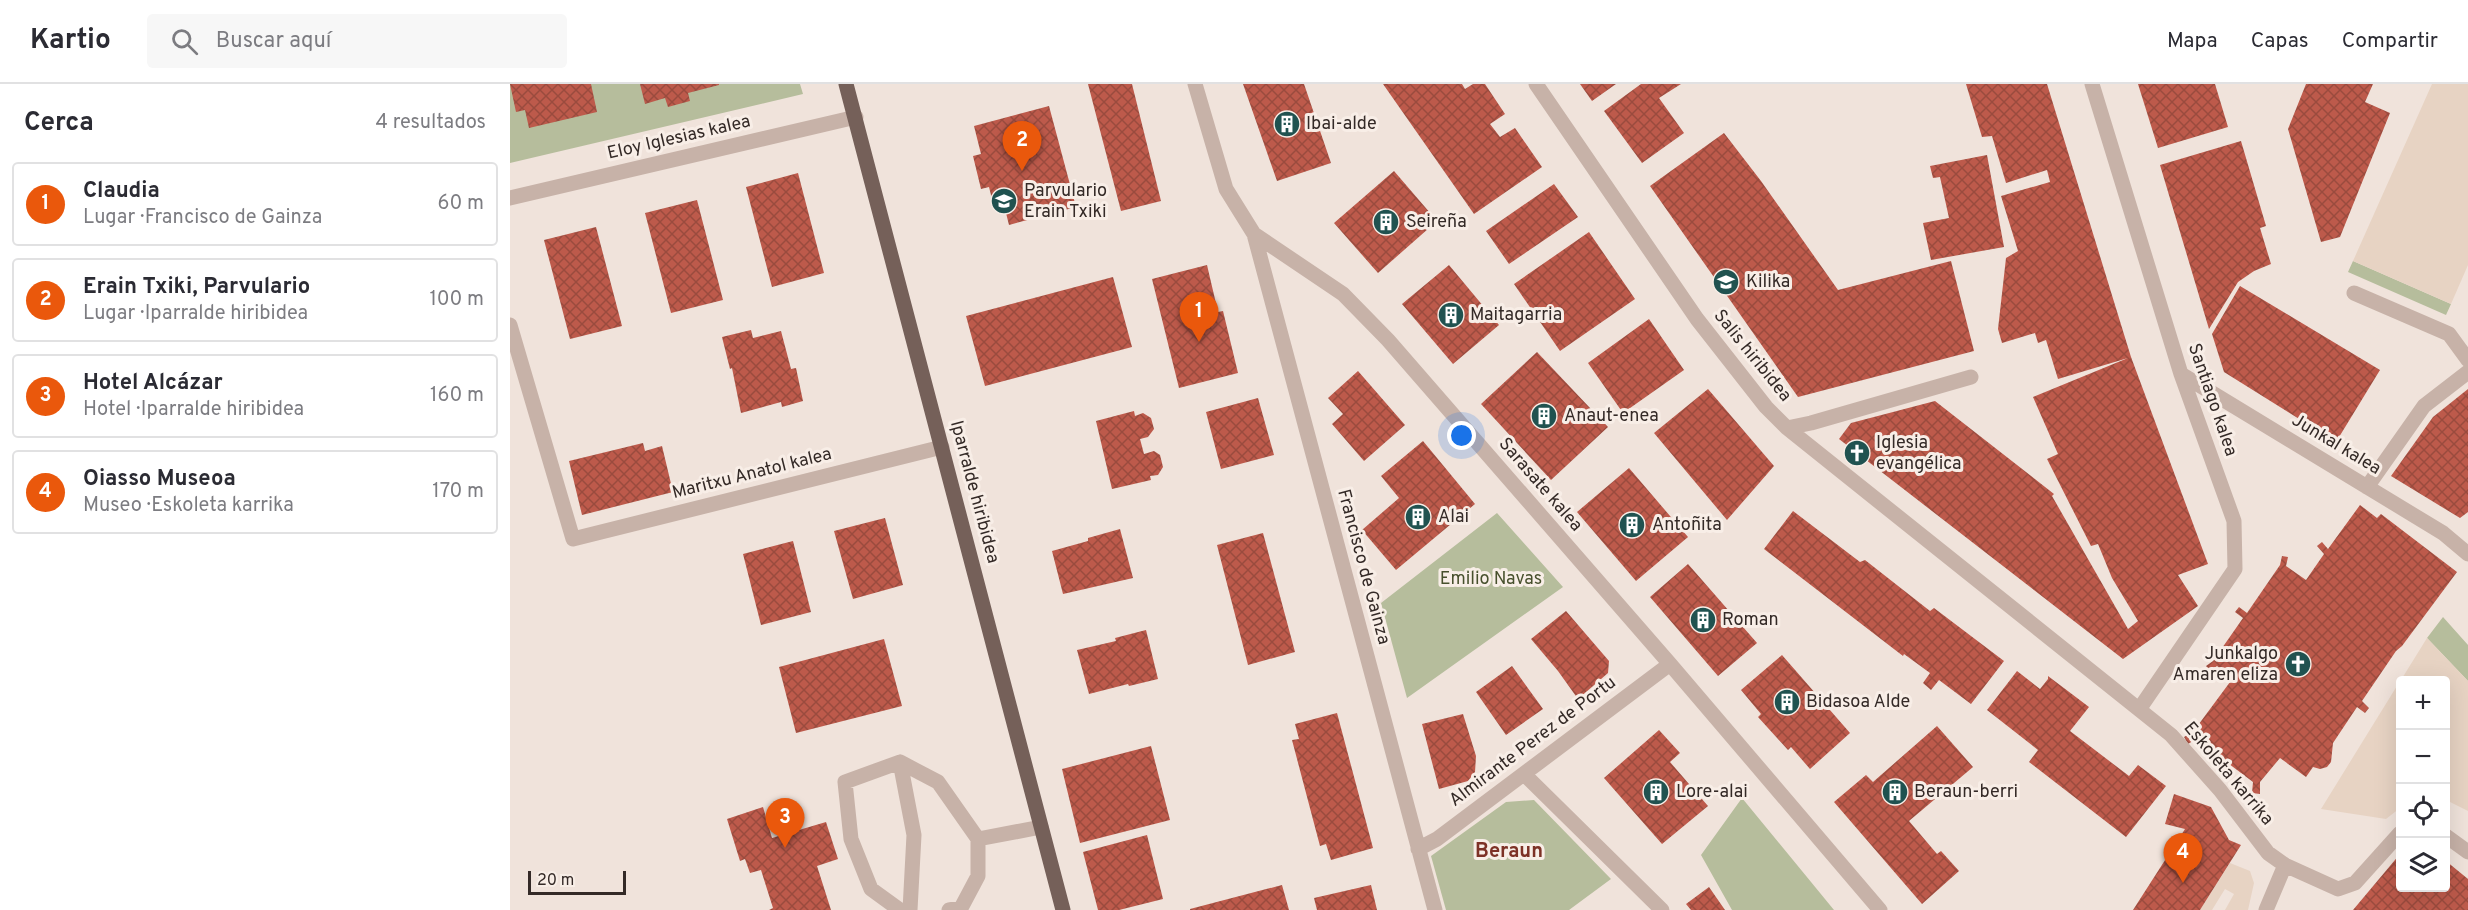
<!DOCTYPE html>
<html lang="es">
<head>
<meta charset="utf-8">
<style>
  :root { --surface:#fff; --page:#f7f7f7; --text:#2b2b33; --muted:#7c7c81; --line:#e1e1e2; --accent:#ea580c }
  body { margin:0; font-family:Overpass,sans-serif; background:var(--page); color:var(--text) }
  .controls { position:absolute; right:18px; bottom:18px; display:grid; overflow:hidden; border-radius:6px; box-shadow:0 6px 24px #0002 }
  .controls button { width:54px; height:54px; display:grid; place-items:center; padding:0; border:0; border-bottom:2px solid var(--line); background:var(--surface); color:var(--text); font:30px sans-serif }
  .scale { position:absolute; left:18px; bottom:15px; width:98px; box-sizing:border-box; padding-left:6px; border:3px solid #342a27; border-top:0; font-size:16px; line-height:21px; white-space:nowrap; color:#342a27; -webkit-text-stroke:4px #f8eee7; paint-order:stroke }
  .you { position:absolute; left:952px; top:352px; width:21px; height:21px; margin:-15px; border:4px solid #fff; border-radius:50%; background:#1a73e8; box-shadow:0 0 0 9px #1a73e833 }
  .badge { display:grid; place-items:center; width:39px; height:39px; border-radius:50%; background:var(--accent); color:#fff; font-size:20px; font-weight:700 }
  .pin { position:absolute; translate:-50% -50px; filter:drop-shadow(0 2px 3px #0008) }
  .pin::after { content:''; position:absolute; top:32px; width:21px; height:18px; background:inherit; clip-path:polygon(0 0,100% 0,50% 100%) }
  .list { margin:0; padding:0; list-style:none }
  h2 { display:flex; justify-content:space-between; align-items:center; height:78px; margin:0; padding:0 24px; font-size:26px }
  h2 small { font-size:20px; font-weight:400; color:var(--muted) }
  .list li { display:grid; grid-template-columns:39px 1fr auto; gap:18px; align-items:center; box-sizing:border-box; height:84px; margin:0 12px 12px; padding:0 12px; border:2px solid var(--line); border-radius:6px }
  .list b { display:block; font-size:22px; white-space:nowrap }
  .list p { margin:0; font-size:20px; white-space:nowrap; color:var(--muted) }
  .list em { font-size:20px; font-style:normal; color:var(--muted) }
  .icon { flex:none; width:33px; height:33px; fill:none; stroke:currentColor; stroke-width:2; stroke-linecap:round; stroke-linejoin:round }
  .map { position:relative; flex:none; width:1958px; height:826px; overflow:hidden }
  header { display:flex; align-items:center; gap:36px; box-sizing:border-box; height:84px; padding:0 30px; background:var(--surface); border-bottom:2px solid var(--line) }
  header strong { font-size:28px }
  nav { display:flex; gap:33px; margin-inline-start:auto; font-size:21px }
  .search { width:420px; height:54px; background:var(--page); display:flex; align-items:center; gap:15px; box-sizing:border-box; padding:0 21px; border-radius:6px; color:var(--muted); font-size:22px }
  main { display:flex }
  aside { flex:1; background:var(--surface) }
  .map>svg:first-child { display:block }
  .green { fill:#b6bd9c }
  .plaza { fill:#e7d3c3 }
  .building { fill:url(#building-cross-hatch) }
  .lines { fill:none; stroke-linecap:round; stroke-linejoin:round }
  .minor { stroke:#c7b2a8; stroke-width:15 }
  .major { stroke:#756059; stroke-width:15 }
  .labels { text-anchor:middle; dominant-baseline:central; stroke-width:6; stroke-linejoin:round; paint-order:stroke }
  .poi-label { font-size:18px; fill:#342a27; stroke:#f8eee7; text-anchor:start }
  .street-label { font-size:18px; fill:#342a27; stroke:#f8eee7 }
  .park-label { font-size:18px; fill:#47502d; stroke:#f8eee7 }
  .neighbourhood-label { font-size:20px; font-weight:bold; fill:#7d3126; stroke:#f8eee7 }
</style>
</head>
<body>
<header>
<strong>Kartio</strong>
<div class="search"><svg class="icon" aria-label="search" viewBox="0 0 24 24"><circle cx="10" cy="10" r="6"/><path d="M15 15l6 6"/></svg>Buscar aquí</div>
<nav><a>Mapa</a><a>Capas</a><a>Compartir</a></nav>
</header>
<main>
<aside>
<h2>Cerca<small>4 resultados</small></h2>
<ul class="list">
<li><span class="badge">1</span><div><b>Claudia</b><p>Lugar · Francisco de Gainza</p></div><em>60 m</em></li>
<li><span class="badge">2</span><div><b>Erain Txiki, Parvulario</b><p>Lugar · Iparralde hiribidea</p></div><em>100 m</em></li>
<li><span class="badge">3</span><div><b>Hotel Alcázar</b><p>Hotel · Iparralde hiribidea</p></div><em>160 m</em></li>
<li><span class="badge">4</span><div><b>Oiasso Museoa</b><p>Museo · Eskoleta karrika</p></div><em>170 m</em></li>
</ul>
</aside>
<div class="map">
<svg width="1958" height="826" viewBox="0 0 1958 826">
  <defs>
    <pattern id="building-cross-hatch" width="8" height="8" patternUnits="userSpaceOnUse" patternTransform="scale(1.5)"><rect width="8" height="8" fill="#bd5a4b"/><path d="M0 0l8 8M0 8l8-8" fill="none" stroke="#9a4b3e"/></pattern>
  </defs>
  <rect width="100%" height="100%" fill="#f0e3db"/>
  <path class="green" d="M0,0h290l3,10 -293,69z
    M1843,177l98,43 -5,11 -98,-43z
    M987,429l66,74 -156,111 -26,-95z
    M1933,533l25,28v36l-41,-43z
    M1232,714l92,112h-102l-31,-55z
    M1024,716l77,79 -42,31h-123l-15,-54 75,-54z"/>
  <path class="plaza" d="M1922,0h36v181l-17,39 -98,-43z
    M1917,554l41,43v130l-22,-11v-120h-45z
    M1890,597v127l-14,11 -65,-10z
    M1720,779l20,8 4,12 -6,27h-23l9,-16 -9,-5 -13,21h-12z"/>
  <path class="building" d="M0,0h81l6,28 -68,16 -4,-18 -9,2z
    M130,0h79v1l-31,8 2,8 -22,6 -3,-9 -20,6z
    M578,0h44l29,117 -40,10z
    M733,0h61l27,79 -54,18z
    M873,0h79l3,5 8,-5h12l20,30 -15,10 10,13 15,-9 27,39 -68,47z
    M1070,0h36l-24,17z
    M1131,0h40l-22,14 25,35 -42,30 -38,-52z
    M1456,0h81l84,273 77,207 -30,11 20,31 -75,53 -284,-220 12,-16 84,-22 119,93 -2,2 76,133 10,-8 -26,-43 -14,-34 -7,2 -44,-87 11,-5 -25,-57 95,-39 -70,21 -12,-39 -8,3 -3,-10 -33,10 -4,-14 8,-71 12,-7 -17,-55 49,-14 -3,-12 -41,13 -14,-47 -10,1z
    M1628,0h77l13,43 -70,21z
    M1796,0h67l-8,18 25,11 -50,124 -19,5 -33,-113z
    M539,22l27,101 -67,18 -4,-16 -10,2 -6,-24 -8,2 -8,-33 8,-2 -7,-28z
    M1214,49l37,48 77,109 113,-29 23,90 -176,46 -148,-211z
    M1731,57l25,85 -6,2 11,36 -17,7 -16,11 -29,47 -49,-164z
    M1477,71l17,92 -73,13 -8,-37 26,-5 -9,-41 -7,1 -3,-12z
    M884,87l43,50 -59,52 -44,-50z
    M288,89l26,100 -52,14 -26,-100z
    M1044,100l24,33 -69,47 -23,-33z
    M187,116l26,100 -52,13 -26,-100z
    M86,143l26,99 -52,13 -26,-99z
    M1079,148l46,67 -75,52 -46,-67z
    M697,181l11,47 5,-1 15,62 -59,15 -27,-109z
    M939,181l50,60 -46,39 -51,-60z
    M603,193l19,70 -147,39 -19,-70z
    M1730,202l140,84 -44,72 -112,-70 -12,-38z
    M1139,235l35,51 -61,43 -35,-50z
    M241,246l2,8 28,-7 10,38 5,-1 7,33 -21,6 -1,-5 -40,11 -9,-45 -2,1 -8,-32z
    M1027,268l71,75 -57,53 -70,-76z
    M848,287l47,54 -41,36 -32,-37 11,-10 -15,-16z
    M1198,305l66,77 -47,54 -73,-87z
    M1958,305v123l-8,6 -69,-42 42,-59z
    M748,314l16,57 -53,14 -15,-57z
    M624,327l1,5 8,-3 8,5 3,11 -6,8 -8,2 4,15 10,-3 6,4 3,12 -5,8 -8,1 1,4 -39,9 -16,-68z
    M913,357l52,63 -79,66 -34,-40 37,-32 -18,-22z
    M133,359l2,8 17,-5 11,46 -91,23 -13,-54z
    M1119,384l59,69 -52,44 -59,-69z
    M1850,421l17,13 4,-4 76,58 -55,74 -6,5 -34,50 7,7 -4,5 -8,-6 -24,36 -2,19 -4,5 -7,2 -7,-2 -7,10 -26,-19 -20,24v12l-8,-1 1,-11 -57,-43 -8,5 -4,-7 9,-5 40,-54 -16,-12 -7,5 -4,-5 7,-5 30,-43 -8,-6 4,-5 8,6 33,-48 2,-9 6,1 -2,9 20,14 18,-26 -7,-8 5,-4 6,7z
    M1283,427l67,51 5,-2 65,51 4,-3 70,53 -33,43 -32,-24 -8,10 -8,-7 7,-10 -26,-19 -1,2 -139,-107z
    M375,434l18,67 -50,14 -19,-68z
    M610,445l13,49 -70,16 -11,-43 36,-10v-3z
    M753,449l32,119 -47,13 -31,-120z
    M283,457l18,71 -50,13 -18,-71z
    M1178,480l69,79 -39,33 -68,-79z
    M1056,527l43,50 -1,12 -30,26 -20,-28 -27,-32z
    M636,546l12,49 -29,7 -1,-2 -39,10 -12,-44 39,-9 -1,-3z
    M374,555l18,67 -106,27 -17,-66z
    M1272,571l68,78 -40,36 -19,-22 -3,3 -30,-33 3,-3 -20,-24z
    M1002,582l31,43 -37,26 -30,-43z
    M1507,587l23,18 8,-10v-3l41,31 -19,24 59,45 9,-11 28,21 -40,51 -97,-75 9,-12 -51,-40z
    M827,629l36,135 -42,12 -5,-16 -6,2 -28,-106 7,-1 -4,-15z
    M953,630l13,42 -1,16 -7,9 -29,8 -17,-65z
    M1427,642l36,41 -64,54 28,33 4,-3 18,20 -37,33 -88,-102 32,-27 7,7z
    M1149,646l21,23 -10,9 38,44 -46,38 -58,-66z
    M641,662l19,74 -90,23 -18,-74z
    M1664,710l37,13 18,33 12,5 -41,65h-67l52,-81 -20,-5z
    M253,723l9,31 54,-16 12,37 -21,7 14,44h-62l4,-2 -12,-38 -11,3 -5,-14 -5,2 -13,-42z
    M637,751l16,64 -44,11h-21l-15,-58z
    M1890,770v34h45l1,-27 22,18v31h-115z
    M772,801l7,25h-99v-1z
    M861,801l6,25h-60l-3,-12z
    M1199,803l16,23h-34l-5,-6z"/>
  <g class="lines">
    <path class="minor" d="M685,0l31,105 28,45 89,60 45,46 282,324 210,246
      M1026,0l161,235 69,88 21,21 384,307 49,55 48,63 17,12 53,24 17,-6 45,-50
      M1582,0l89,290 53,147 1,48 -95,139
      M0,114l346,-81
      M744,150l181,676
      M1844,209l95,41 19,26
      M0,241l63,214 369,-92
      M1671,290l262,159 25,21
      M1277,344l24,-5 160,-46
      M1857,403l57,-81 44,-34
      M390,678l14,73 -4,75
      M1014,690l138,136
      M1936,752l22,16
      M468,755l63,-12
      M908,765l19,-10 233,-175
      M390,826l-29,-21 -20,-50 -6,-57 55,-20 38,20 40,57v37l-17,32 -12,2
      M1756,826l19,-45"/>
    <path class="major" d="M336,0l217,826"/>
  </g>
  <defs>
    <symbol id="building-disc" viewBox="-11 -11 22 22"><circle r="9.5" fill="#205250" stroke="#f8eee7"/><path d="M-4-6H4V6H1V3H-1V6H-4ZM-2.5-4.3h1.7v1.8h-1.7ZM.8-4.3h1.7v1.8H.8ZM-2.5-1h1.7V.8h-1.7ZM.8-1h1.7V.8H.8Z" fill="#fff"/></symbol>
    <symbol id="school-disc" viewBox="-11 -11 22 22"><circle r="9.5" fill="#205250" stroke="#f8eee7"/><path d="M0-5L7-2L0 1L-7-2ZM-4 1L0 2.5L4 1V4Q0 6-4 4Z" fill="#fff"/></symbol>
    <symbol id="church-disc" viewBox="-11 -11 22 22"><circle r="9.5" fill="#205250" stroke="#f8eee7"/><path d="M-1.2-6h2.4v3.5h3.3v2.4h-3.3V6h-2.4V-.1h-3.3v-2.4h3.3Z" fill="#fff"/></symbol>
  </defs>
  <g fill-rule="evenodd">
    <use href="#building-disc" x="762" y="25" width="30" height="30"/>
    <use href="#school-disc" x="479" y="102" width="30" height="30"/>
    <use href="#building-disc" x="861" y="123" width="30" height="30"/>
    <use href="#school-disc" x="1201" y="183" width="30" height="30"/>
    <use href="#building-disc" x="926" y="216" width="30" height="30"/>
    <use href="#building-disc" x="1019" y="317" width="30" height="30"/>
    <use href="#church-disc" x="1332" y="354" width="30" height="30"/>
    <use href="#building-disc" x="893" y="418" width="30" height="30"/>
    <use href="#building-disc" x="1107" y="426" width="30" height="30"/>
    <use href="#building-disc" x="1178" y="521" width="30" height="30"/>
    <use href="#church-disc" x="1773" y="565" width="30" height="30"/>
    <use href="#building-disc" x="1262" y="603" width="30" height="30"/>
    <use href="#building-disc" x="1131" y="693" width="30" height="30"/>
    <use href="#building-disc" x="1370" y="693" width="30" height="30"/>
  </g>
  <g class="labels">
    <g class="poi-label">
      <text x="796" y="40">Ibai-alde</text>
      <text x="514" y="107">Parvulario<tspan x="514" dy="21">Erain Txiki</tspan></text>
      <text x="896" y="138">Seireña</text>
      <text x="1236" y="198">Kilika</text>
      <text x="960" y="231">Maitagarria</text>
      <text x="1054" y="332">Anaut-enea</text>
      <text x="1366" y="359">Iglesia<tspan x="1366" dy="21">evangélica</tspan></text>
      <text x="928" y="433">Alai</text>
      <text x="1142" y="441">Antoñita</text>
      <text x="1212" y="536">Roman</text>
      <text x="1768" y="570" text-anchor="end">Junkalgo<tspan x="1768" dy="21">Amaren eliza</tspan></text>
      <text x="1296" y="618">Bidasoa Alde</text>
      <text x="1166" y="708">Lore-alai</text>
      <text x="1404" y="708">Beraun-berri</text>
    </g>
    <g class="street-label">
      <text transform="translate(169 54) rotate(-13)">Eloy Iglesias kalea</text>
      <text transform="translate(1242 272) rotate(51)">Salis hiribidea</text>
      <text transform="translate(1702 316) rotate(71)">Santiago kalea</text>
      <text transform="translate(1826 361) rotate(31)">Junkal kalea</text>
      <text transform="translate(242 390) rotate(-14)">Maritxu Anatol kalea</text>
      <text transform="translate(1030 401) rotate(49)">Sarasate kalea</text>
      <text transform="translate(464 408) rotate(75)">Iparralde hiribidea</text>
      <text transform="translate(853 483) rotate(75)">Francisco de Gainza</text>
      <text transform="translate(1023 658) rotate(-37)">Almirante Perez de Portu</text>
      <text transform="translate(1718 690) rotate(50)">Eskoleta karrika</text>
    </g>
    <g class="park-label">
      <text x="981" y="495">Emilio Navas</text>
    </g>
    <g class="neighbourhood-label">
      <text x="999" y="768">Beraun</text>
    </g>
  </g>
</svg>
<div class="controls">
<button>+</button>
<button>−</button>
<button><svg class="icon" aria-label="locate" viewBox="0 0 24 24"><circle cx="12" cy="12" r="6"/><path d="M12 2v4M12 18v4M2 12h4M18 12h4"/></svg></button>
<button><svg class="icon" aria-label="layers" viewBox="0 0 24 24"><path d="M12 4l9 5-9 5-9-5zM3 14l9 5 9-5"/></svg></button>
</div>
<div class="scale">20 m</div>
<div class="you"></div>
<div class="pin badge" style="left:689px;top:258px">1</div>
<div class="pin badge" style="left:512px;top:87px">2</div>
<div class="pin badge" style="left:275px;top:764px">3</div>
<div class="pin badge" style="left:1673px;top:799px">4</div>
</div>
</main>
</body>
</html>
